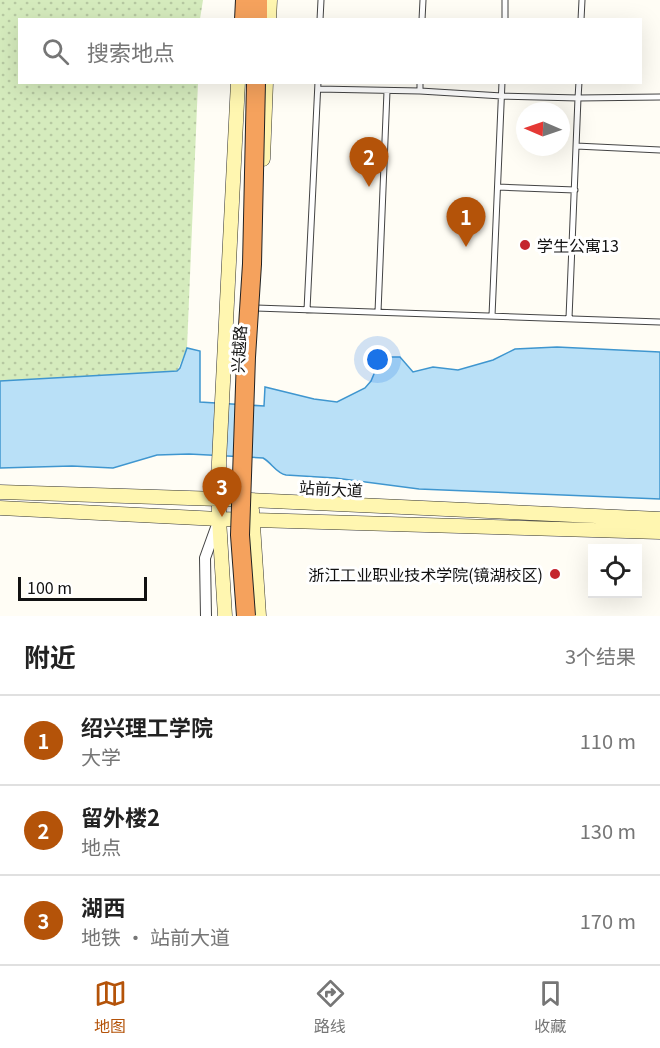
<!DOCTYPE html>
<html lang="zh">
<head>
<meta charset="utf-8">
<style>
  :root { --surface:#fff; --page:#f6f6f6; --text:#222; --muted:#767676; --line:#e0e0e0; --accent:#b45309 }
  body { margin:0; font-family:Georgia,"Noto Sans SC",serif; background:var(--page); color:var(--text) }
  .controls { position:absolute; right:18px; bottom:18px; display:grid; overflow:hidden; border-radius:0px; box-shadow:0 6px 24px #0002 }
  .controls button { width:54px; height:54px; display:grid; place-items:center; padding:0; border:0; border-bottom:2px solid var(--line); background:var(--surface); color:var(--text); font:30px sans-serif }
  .compass { position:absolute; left:516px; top:102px; width:54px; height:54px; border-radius:50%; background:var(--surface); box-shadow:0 6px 24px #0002; rotate:272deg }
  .scale { position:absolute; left:18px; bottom:15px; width:129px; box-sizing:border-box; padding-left:6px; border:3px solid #111; border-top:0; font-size:16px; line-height:21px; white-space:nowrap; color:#111; -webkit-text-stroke:4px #fff; paint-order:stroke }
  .you { position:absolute; left:378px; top:360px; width:21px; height:21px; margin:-15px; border:4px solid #fff; border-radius:50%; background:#1a73e8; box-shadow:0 0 0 9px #1a73e833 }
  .badge { display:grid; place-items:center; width:39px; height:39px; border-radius:50%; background:var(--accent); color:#fff; font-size:20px; font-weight:700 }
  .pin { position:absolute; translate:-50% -50px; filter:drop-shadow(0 2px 3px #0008) }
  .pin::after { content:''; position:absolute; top:32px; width:21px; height:18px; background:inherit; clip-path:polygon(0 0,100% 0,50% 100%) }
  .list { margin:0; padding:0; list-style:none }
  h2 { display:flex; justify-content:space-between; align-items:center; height:78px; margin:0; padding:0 24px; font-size:26px }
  h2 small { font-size:20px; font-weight:400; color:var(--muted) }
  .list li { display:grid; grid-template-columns:39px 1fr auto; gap:18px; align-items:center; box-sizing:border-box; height:90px; padding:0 24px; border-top:2px solid var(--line) }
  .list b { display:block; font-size:22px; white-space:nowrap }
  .list p { margin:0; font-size:20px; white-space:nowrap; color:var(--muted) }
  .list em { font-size:20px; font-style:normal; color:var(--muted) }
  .icon { flex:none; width:33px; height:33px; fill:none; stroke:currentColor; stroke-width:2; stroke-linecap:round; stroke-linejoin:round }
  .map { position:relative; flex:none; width:660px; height:616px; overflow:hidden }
  .search { position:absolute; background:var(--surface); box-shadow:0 6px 24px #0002; left:18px; right:18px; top:18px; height:66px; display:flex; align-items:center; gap:15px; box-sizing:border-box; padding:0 21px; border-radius:0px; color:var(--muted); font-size:22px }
  .sheet { height:348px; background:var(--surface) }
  nav { display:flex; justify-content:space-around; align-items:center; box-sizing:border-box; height:84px; border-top:2px solid var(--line); background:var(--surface); font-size:16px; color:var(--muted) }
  nav a { display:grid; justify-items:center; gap:3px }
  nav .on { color:var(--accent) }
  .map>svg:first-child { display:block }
  .grass { fill:url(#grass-dots) }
  .water { fill:#b9e0f7; stroke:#3f96cf; stroke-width:1.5 }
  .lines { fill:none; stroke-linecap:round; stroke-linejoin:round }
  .lane-casing { stroke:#444; stroke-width:7 }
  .street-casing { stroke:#444; stroke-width:12 }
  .secondary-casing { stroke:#333; stroke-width:15 }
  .highway-casing { stroke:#222; stroke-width:20 }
  .lane { stroke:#fff; stroke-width:5 }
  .street { stroke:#fff; stroke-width:10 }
  .secondary { stroke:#fff6b0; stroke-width:14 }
  .highway { stroke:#f5a25d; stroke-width:18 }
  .highway-bridge-casing { stroke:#222; stroke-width:20; stroke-linecap:butt }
  .highway-bridge { stroke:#f5a25d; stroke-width:18 }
  .poi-dot { fill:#c4262e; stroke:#fff; stroke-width:2 }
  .labels { text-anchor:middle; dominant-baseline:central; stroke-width:6; stroke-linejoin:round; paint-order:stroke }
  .poi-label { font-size:16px; fill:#111; stroke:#fff; text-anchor:start }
  .street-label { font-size:16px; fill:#111; stroke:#fff }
</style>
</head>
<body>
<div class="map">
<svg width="660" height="616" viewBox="0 0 660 616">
  <defs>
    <pattern id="grass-dots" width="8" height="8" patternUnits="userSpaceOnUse" patternTransform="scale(1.5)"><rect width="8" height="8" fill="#d5ebbd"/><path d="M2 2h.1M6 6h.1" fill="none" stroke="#b6c8a1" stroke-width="1.8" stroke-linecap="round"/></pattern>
  </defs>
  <rect width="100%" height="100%" fill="#fffdf5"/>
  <path class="grass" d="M0,0h203l-3,19 -180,1v62l178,1 -11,265 -10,23 -177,11z"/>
  <path class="water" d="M557,347l103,5v147l-241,-10 -84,-11 -49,-3c-10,-2 -14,-12 -23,-17l-74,-4 -32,1 -44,13 -41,-2 -72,2v-87l177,-10 3,-3 7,-20 13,3v51l64,4 1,-19 49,12 23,3 28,-14 6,-7 8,-19 8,-5h13l13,15 20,-5 25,3 35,-10 22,-11z"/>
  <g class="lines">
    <defs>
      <path id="lane" d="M320,20l1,-20
        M422,20l1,-20
        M505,20v-20
        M581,20l1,-20
        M420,82v9l82,5 76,2 -9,220
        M579,82l-1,16 82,-1
        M318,89l102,2
        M576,146l84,4
        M498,187l77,3
        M256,308l404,14
        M307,310l11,-228
        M378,312l9,-221
        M492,316l10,-234"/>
      <path id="street" d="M206,616l-1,-58 13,-36"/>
      <path id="secondary" d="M269,20l1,-20
        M263,159l3,-77
        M0,492l251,8 409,19
        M0,508l219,11 441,13
        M252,510l7,106
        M225,616l-6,-97v-57l19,-380"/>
      <path id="highway" d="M244,20l1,-20
        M258,20v-20"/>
    </defs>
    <use href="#lane" class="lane-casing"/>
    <use href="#street" class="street-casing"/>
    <use href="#secondary" class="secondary-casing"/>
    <use href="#highway" class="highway-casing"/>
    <use href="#lane" class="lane"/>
    <use href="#street" class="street"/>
    <use href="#secondary" class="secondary"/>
    <use href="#highway" class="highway"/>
    <defs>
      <path id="highway-bridge" d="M246,616l-6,-81 6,-178 6,-93 4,-182"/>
    </defs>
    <use href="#highway-bridge" class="highway-bridge-casing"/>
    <use href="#highway-bridge" class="highway-bridge"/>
  </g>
  <g class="poi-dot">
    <circle cx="525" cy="245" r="6"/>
    <circle cx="555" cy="574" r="6"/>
  </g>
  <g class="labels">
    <g class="poi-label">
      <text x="537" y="245">学生公寓13</text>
      <text x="543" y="574" text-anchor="end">浙江工业职业技术学院(镜湖校区)</text>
    </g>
    <g class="street-label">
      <text transform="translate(238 349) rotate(-87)">兴越路</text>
      <text transform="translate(331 488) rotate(3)">站前大道</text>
    </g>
  </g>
</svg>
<div class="controls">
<button><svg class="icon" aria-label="locate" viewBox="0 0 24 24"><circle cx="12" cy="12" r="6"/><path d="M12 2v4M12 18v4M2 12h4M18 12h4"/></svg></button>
</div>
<svg class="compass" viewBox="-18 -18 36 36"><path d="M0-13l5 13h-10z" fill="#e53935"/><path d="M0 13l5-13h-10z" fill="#767676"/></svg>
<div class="scale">100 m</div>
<div class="you"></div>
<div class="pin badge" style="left:466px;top:247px">1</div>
<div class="pin badge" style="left:369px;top:187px">2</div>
<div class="pin badge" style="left:222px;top:517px">3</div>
<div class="search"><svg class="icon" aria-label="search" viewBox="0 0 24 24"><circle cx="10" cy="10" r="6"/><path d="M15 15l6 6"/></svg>搜索地点</div>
</div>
<section class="sheet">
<h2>附近<small>3个结果</small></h2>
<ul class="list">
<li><span class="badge">1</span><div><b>绍兴理工学院</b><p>大学</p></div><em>110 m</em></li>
<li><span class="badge">2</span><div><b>留外楼2</b><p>地点</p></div><em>130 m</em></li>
<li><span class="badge">3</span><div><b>湖西</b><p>地铁 · 站前大道</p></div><em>170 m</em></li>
</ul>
</section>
<nav>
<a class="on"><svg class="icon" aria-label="map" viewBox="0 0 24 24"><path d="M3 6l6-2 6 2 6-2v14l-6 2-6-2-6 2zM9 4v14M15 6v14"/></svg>地图</a>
<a><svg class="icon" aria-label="directions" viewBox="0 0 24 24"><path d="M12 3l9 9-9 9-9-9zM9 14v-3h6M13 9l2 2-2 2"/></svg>路线</a>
<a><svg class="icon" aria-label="saved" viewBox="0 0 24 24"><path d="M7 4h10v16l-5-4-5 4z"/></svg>收藏</a>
</nav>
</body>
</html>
